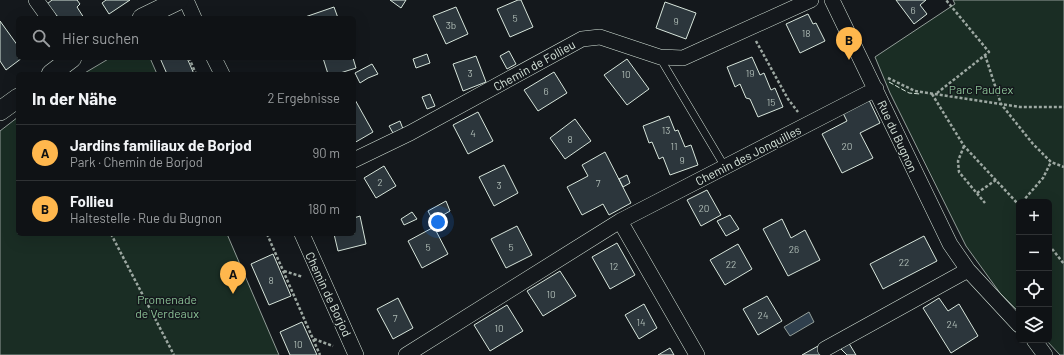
<!DOCTYPE html>
<html lang="de">
<head>
<meta charset="utf-8">
<style>
  :root { --surface:#0f1215; --page:#181b1e; --text:#f1f3f6; --muted:#9b9ea0; --line:#2f3234; --accent:#ffb74d }
  body { margin:0; font-family:Barlow,sans-serif; background:var(--page); color:var(--text) }
  .controls { position:absolute; right:12px; bottom:12px; display:grid; overflow:hidden; border-radius:6px; box-shadow:0 4px 16px #0002 }
  .controls button { width:36px; height:36px; display:grid; place-items:center; padding:0; border:0; border-bottom:1px solid var(--line); background:var(--surface); color:var(--text); font:20px sans-serif }
  .you { position:absolute; left:438px; top:222px; width:14px; height:14px; margin:-10px; border:3px solid #fff; border-radius:50%; background:#1a73e8; box-shadow:0 0 0 6px #1a73e833 }
  .badge { display:grid; place-items:center; width:26px; height:26px; border-radius:50%; background:var(--accent); color:#111; font-size:13px; font-weight:700 }
  .pin { position:absolute; translate:-50% -33px; filter:drop-shadow(0 1px 2px #0008) }
  .pin::after { content:''; position:absolute; top:21px; width:14px; height:12px; background:inherit; clip-path:polygon(0 0,100% 0,50% 100%) }
  .list { margin:0; padding:0; list-style:none }
  h2 { display:flex; justify-content:space-between; align-items:center; height:52px; margin:0; padding:0 16px; font-size:17px }
  h2 small { font-size:13px; font-weight:400; color:var(--muted) }
  .list li { display:grid; grid-template-columns:26px 1fr auto; gap:12px; align-items:center; box-sizing:border-box; height:56px; padding:0 16px; border-top:1px solid var(--line) }
  .list b { display:block; font-size:15px; white-space:nowrap }
  .list p { margin:0; font-size:13px; white-space:nowrap; color:var(--muted) }
  .list em { font-size:13px; font-style:normal; color:var(--muted) }
  .icon { flex:none; width:22px; height:22px; fill:none; stroke:currentColor; stroke-width:2; stroke-linecap:round; stroke-linejoin:round }
  .map { position:relative; flex:none; width:1064px; height:355px; overflow:hidden }
  .search { position:absolute; background:var(--surface); box-shadow:0 4px 16px #0002; left:16px; top:16px; width:340px; height:44px; display:flex; align-items:center; gap:10px; box-sizing:border-box; padding:0 14px; border-radius:6px; color:var(--muted); font-size:15px }
  .panel { position:absolute; background:var(--surface); box-shadow:0 4px 16px #0002; left:16px; top:72px; width:340px; height:164px; border-radius:6px }
  .map>svg:first-child { display:block }
  .green { fill:#1a2d24; stroke:#939e99 }
  .water { fill:#2f3f4d; stroke:#939e99 }
  .building { fill:#2c363c; stroke:#d8e6dc }
  .lines { fill:none; stroke-linecap:round; stroke-linejoin:round }
  .service-casing { stroke:#d8e6dc; stroke-width:8 }
  .minor-casing { stroke:#d8e6dc; stroke-width:16 }
  .tertiary-casing { stroke:#d8e6dc; stroke-width:20 }
  .path { stroke:#9da8a2; stroke-width:2.5; stroke-dasharray:3 2; stroke-linecap:butt }
  .service { stroke:#14181c; stroke-width:7 }
  .minor { stroke:#14181c; stroke-width:15 }
  .tertiary { stroke:#14181c; stroke-width:19 }
  .fence { stroke:#d8e6dc; stroke-width:1; stroke-dasharray:5 2; stroke-linecap:butt }
  .labels { text-anchor:middle; dominant-baseline:central; stroke-width:3; stroke-linejoin:round; paint-order:stroke }
  .number-label { font-size:10px; fill:#adbab4 }
  .street-label { font-size:12px; fill:#d8e6dc; stroke:#14181c }
  .park-label { font-size:12px; fill:#8ac095; stroke:#14181c }
</style>
</head>
<body>
<div class="map">
<svg width="1064" height="355" viewBox="0 0 1064 355">
  <rect width="100%" height="100%" fill="#14181c"/>
  <path class="green" d="M953,0h111v355h-4l-14,-15h3v-138h-30v110l-19,-19 -34,-47 -76,-153 -15,-36 80,-53z
    M110,58h40l7,16h-74z
    M18,117v117h209l52,121h-279v-224z"/>
  <path class="water" d="M809,312l5,10 -24,14 -6,-9z"/>
  <path class="building" d="M52,0h25l3,4 -3,3 7,11h-23l-4,-2 -10,-12z
    M106,0h24l-21,14 -7,-11z
    M390,0h16l-5,8z
    M518,0h3l12,27 -23,10 -13,-28z
    M896,0h30l-6,5 7,9 -13,10z
    M665,2l31,11 -10,26 -30,-11z
    M334,7l4,11h-32l-1,-1z
    M456,7l12,27 -22,10 -13,-28z
    M808,14l5,10 3,-1 9,18 -25,12 -14,-29z
    M0,21l18,25v12h4l-16,12 -6,-9z
    M509,51l7,13 -9,5 -7,-13z
    M427,54l3,9 -14,5 -3,-9z
    M476,56l10,26 -23,9 -10,-27z
    M752,57l8,18 4,-2 7,17 4,-2 8,19 -25,10 -8,-18 -4,-1 -6,-14 -5,3 -8,-20z
    M160,58h27l7,16h-27z
    M323,58h30l3,10 -19,6h-9z
    M627,59l22,30 -22,16 -23,-30z
    M372,64l6,10 -10,4 -8,5 -5,-10z
    M554,72l13,21 -29,18 -14,-21z
    M430,94l5,12 -8,3 -5,-12z
    M354,98l19,34 -19,11z
    M869,100l11,23 -20,10 13,25 -31,15 -20,-39 25,-13 -4,-8z
    M478,112l15,29 -25,13 -15,-29z
    M669,116l6,15 3,-1 7,17 6,-2 7,20 -28,10 -7,-18 -4,2 -7,-17 -3,1 -6,-17z
    M575,119l16,22 -26,18 -15,-21z
    M400,121l3,8 -10,4 -4,-7z
    M605,152l26,51 -22,12 -6,-11 -21,11 -15,-28 21,-11 -6,-11z
    M504,165l14,28 -24,13 -15,-29z
    M384,166l12,20 -20,12 -12,-20z
    M627,175l3,8 -7,4 -4,-8z
    M707,190l14,25 -20,11 -14,-26z
    M446,201l4,10 -17,10 -5,-10z
    M412,212l5,7 -13,6 -3,-6z
    M730,215l9,14 -13,7 -9,-15z
    M360,216l6,28 -28,7 -4,-17h20v-16z
    M782,219l9,19 14,-8 15,30 -32,16 -25,-47z
    M517,226l15,29 -26,13 -15,-29z
    M434,227l14,27 -26,14 -14,-27z
    M924,236l13,25 -54,28 -13,-25z
    M617,243l18,32 -25,14 -18,-32z
    M738,244l14,25 -27,16 -15,-25z
    M273,254l18,42 -22,9 -18,-41z
    M560,271l16,25 -33,20 -16,-25z
    M767,296l15,25 -24,14 -15,-26z
    M398,298l15,30 -20,11 -16,-30z
    M939,298l9,13 11,-7 19,32 -27,17 -28,-45z
    M644,304l13,24 -18,11 -14,-24z
    M507,305l16,26 -33,20 -16,-26z
    M302,322l15,33h-27l-10,-23z
    M847,340l9,15h-9l-6,-6z
    M818,346l5,9h-21z
    M670,348l4,7h-16z"/>
  <g class="lines">
    <defs>
      <path id="service" d="M660,58l65,109"/>
      <path id="minor" d="M36,0l13,18
        M186,0l8,18
        M832,0l118,244 18,26 51,55
        M214,58l8,16
        M354,160l56,-27 172,-94 18,-2 60,20 23,1 128,-58
        M620,221l77,134
        M302,234l54,121
        M1034,340l11,15
        M825,349l143,-79
        M406,355l214,-134 256,-132"/>
      <path id="tertiary" d="M142,18l37,-18
        M51,74l21,-16
        M0,111l18,-13"/>
    </defs>
    <use href="#service" class="service-casing"/>
    <use href="#minor" class="minor-casing"/>
    <use href="#tertiary" class="tertiary-casing"/>
    <path class="path" d="M756,41l32,58 10,13
      M985,55l16,49 32,40 18,18 13,5
      M189,58l7,16
      M888,78l27,13 105,16h44
      M937,93l52,-41 -43,-52
      M932,94l32,52 55,59
      M964,146l-6,15 1,11 26,31
      M977,193l19,-13
      M1022,202l21,-24 8,-16
      M111,234l63,121
      M267,234l53,121
      M1049,245l15,19
      M284,271l19,6
      M314,339l19,7"/>
    <use href="#service" class="service"/>
    <use href="#minor" class="minor"/>
    <use href="#tertiary" class="tertiary"/>
    <path class="fence" d="M889,82l20,11 11,1"/>
  </g>
  <g class="labels">
    <g class="number-label">
      <text x="913" y="10">6</text>
      <text x="515" y="18">5</text>
      <text x="676" y="21">9</text>
      <text x="451" y="25">3b</text>
      <text x="806" y="33">18</text>
      <text x="470" y="73">3</text>
      <text x="750" y="73">19</text>
      <text x="626" y="74">10</text>
      <text x="546" y="91">6</text>
      <text x="771" y="102">15</text>
      <text x="666" y="130">13</text>
      <text x="473" y="133">4</text>
      <text x="570" y="139">8</text>
      <text x="674" y="146">11</text>
      <text x="847" y="146">20</text>
      <text x="682" y="160">9</text>
      <text x="380" y="182">2</text>
      <text x="598" y="183">7</text>
      <text x="499" y="185">3</text>
      <text x="704" y="208">20</text>
      <text x="428" y="247">5</text>
      <text x="511" y="247">5</text>
      <text x="794" y="249">26</text>
      <text x="904" y="262">22</text>
      <text x="731" y="264">22</text>
      <text x="614" y="266">12</text>
      <text x="271" y="280">8</text>
      <text x="551" y="294">10</text>
      <text x="763" y="315">24</text>
      <text x="395" y="318">7</text>
      <text x="641" y="322">14</text>
      <text x="952" y="324">24</text>
      <text x="499" y="328">10</text>
      <text x="298" y="344">10</text>
    </g>
    <g class="street-label">
      <text transform="translate(534 65) rotate(-29)">Chemin de Follieu</text>
      <text transform="translate(898 136) rotate(65)">Rue du Bugnon</text>
      <text transform="translate(748 155) rotate(-27)">Chemin des Jonquilles</text>
      <text transform="translate(329 294) rotate(65)">Chemin de Borjod</text>
    </g>
    <g class="park-label">
      <text x="981" y="89">Parc Paudex</text>
      <text x="167" y="299">Promenade<tspan x="167" dy="14">de Verdeaux</tspan></text>
    </g>
  </g>
</svg>
<div class="controls">
<button>+</button>
<button>−</button>
<button><svg class="icon" aria-label="locate" viewBox="0 0 24 24"><circle cx="12" cy="12" r="6"/><path d="M12 2v4M12 18v4M2 12h4M18 12h4"/></svg></button>
<button><svg class="icon" aria-label="layers" viewBox="0 0 24 24"><path d="M12 4l9 5-9 5-9-5zM3 14l9 5 9-5"/></svg></button>
</div>
<div class="you"></div>
<div class="pin badge" style="left:233px;top:294px">A</div>
<div class="pin badge" style="left:849px;top:60px">B</div>
<div class="search"><svg class="icon" aria-label="search" viewBox="0 0 24 24"><circle cx="10" cy="10" r="6"/><path d="M15 15l6 6"/></svg>Hier suchen</div>
<section class="panel">
<h2>In der Nähe<small>2 Ergebnisse</small></h2>
<ul class="list">
<li><span class="badge">A</span><div><b>Jardins familiaux de Borjod</b><p>Park · Chemin de Borjod</p></div><em>90 m</em></li>
<li><span class="badge">B</span><div><b>Follieu</b><p>Haltestelle · Rue du Bugnon</p></div><em>180 m</em></li>
</ul>
</section>
</div>
</body>
</html>
